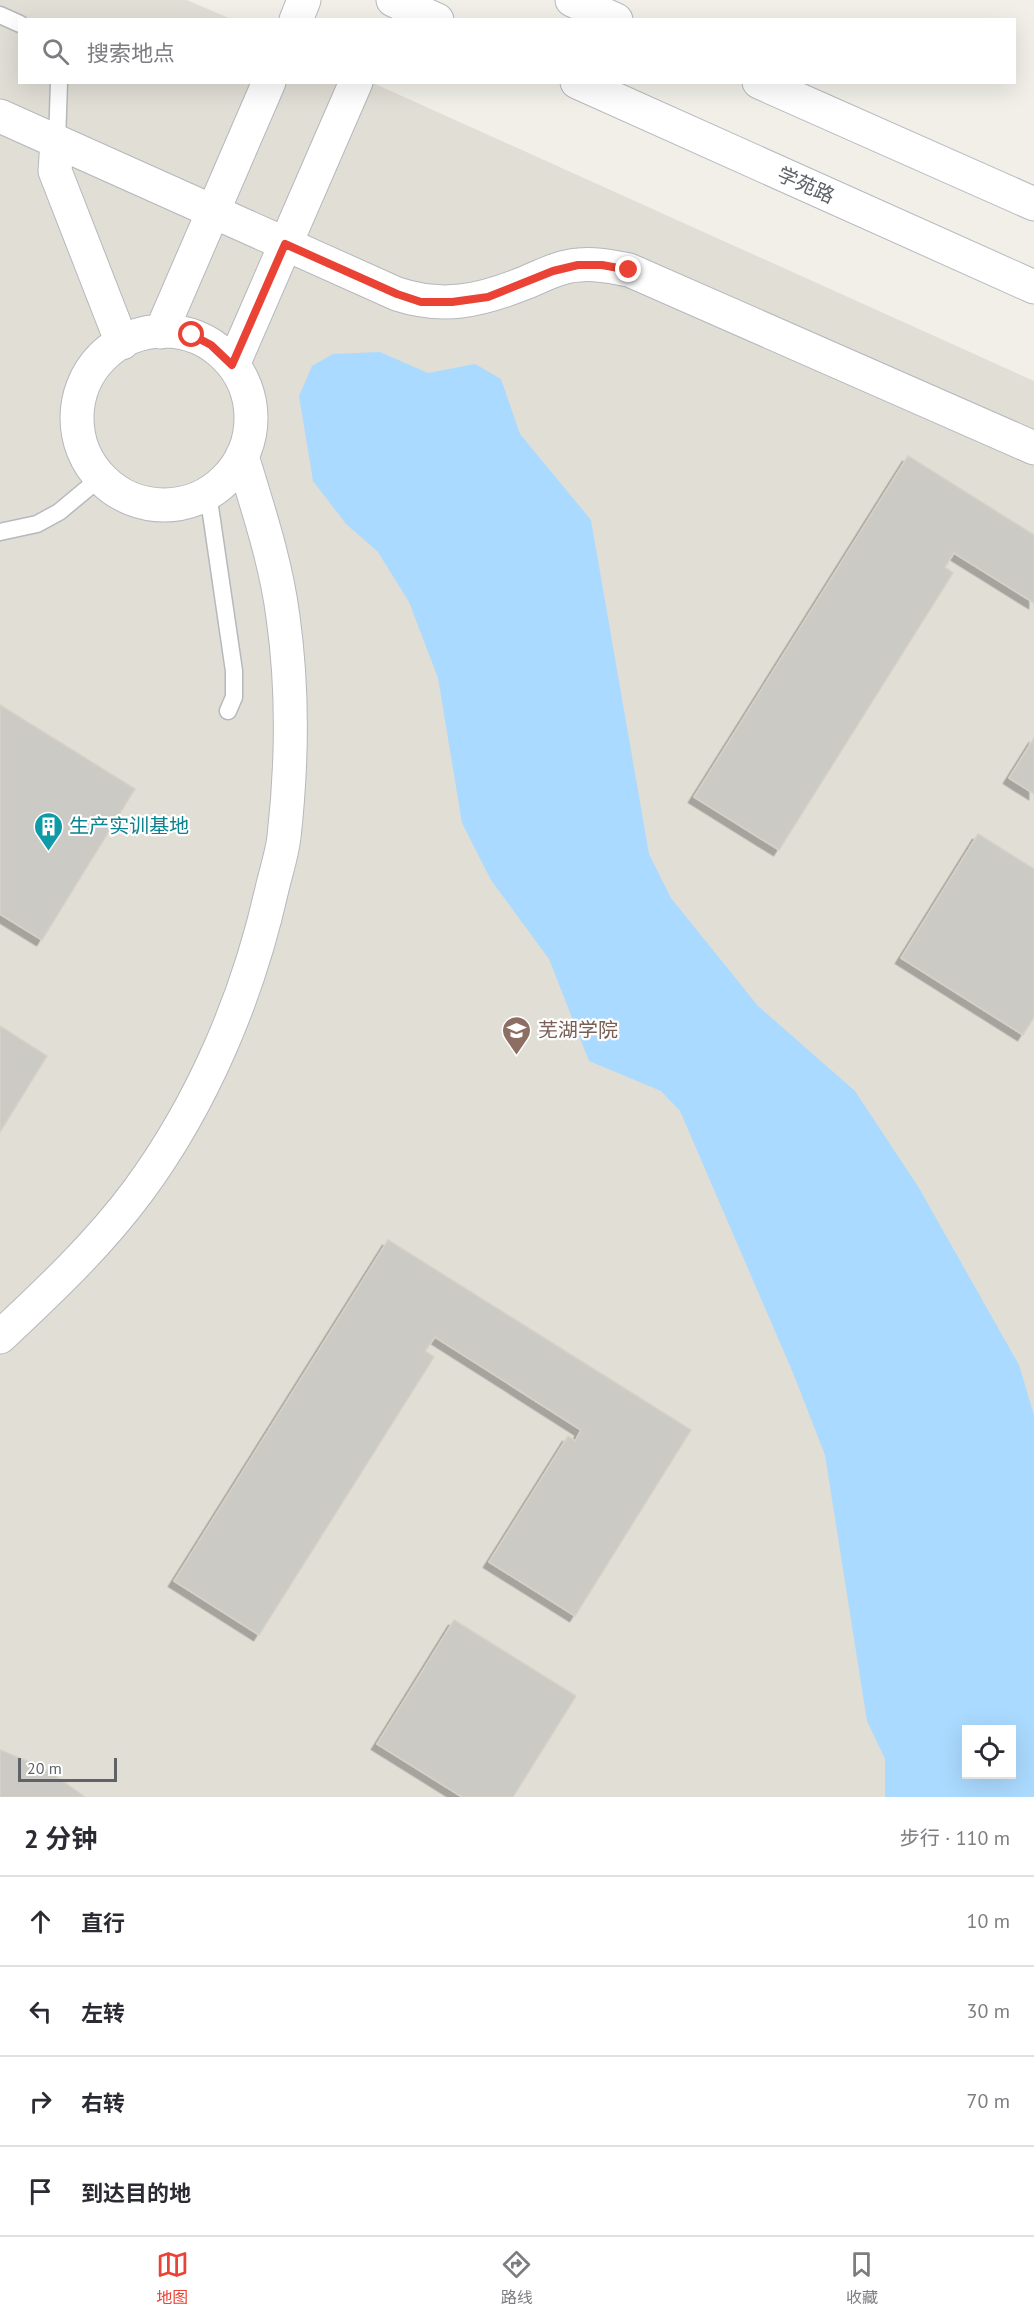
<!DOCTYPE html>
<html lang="zh">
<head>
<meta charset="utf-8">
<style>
  :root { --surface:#fff; --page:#f7f7f7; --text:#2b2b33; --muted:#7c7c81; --line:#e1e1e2; --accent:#ea4335 }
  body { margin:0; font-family:"PT Sans","Noto Sans SC",sans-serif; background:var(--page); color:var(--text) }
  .controls { position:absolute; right:18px; bottom:18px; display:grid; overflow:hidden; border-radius:0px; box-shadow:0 6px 24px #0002 }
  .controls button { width:54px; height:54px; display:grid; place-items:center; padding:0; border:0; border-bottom:2px solid var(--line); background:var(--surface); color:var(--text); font:30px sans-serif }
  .scale { position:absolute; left:18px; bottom:15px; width:99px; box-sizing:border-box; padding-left:6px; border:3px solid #5f6368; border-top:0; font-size:16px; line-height:21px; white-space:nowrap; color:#5f6368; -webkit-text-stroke:4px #fff; paint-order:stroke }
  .stop { position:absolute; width:18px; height:18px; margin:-14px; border:4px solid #ea4335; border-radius:50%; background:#fff }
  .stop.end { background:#ea4335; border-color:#fff; box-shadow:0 2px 6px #0008 }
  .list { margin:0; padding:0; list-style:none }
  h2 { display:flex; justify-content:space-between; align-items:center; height:78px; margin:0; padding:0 24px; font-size:26px }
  h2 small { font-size:20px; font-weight:400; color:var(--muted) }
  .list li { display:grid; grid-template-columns:39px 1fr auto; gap:18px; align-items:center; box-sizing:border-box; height:90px; padding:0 24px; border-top:2px solid var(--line) }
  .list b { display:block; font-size:22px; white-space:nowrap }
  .list em { font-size:20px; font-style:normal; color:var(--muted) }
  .icon { flex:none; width:33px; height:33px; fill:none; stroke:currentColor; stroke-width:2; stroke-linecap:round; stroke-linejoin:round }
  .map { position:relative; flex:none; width:1034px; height:1797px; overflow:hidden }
  .search { position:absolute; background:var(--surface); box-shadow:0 6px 24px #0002; left:18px; right:18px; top:18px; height:66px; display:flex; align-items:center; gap:15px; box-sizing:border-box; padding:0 21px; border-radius:0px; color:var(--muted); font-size:22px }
  .sheet { height:438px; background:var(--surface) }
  nav { display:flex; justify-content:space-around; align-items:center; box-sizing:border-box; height:84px; border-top:2px solid var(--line); background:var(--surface); font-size:16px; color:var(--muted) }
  nav a { display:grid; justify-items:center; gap:3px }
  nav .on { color:var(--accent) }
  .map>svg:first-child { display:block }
  .education { fill:#e1ded6; fill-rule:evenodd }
  .water { fill:#aadaff; fill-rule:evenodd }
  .building { fill:#cccac5; stroke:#d6d1c6; stroke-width:1.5; filter:url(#shadow) }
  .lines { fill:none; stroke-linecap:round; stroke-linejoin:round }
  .service-casing { stroke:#b5b8bc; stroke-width:19 }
  .minor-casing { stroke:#b5b8bc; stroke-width:35 }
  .secondary-casing { stroke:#b6babf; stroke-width:35 }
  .service { stroke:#fff; stroke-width:16 }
  .minor { stroke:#fff; stroke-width:33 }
  .secondary { stroke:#fff; stroke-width:33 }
  .route { stroke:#ea4335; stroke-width:8 }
  .labels { text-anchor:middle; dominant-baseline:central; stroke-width:4.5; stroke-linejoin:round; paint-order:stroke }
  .street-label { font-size:20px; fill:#5f6368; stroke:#fff }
  .culture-label { font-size:20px; fill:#0d838f; stroke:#fff; text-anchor:start }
  .education-label { font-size:20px; fill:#785e54; stroke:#fff; text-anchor:start }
</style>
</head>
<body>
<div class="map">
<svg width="1034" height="1797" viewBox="0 0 1034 1797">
  <defs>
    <filter id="shadow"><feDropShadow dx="-5.5" dy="5.5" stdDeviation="0" flood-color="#0004"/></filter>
  </defs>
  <rect width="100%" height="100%" fill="#f1efe8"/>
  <path class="education" d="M0,0h187l44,19 -211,1v62l353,1 661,298v1416h-1034zM966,1730h46v44h-46z"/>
  <path class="water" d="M380,352l48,21 47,-9 26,15 19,55 71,86 58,334 22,44 87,108 97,85 64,97 100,177 15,50v382h-149v-38l-18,-38 -42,-266 -32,-82 -113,-262 -19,-20 -72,-30 -40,-102 -58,-79 -29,-57 -24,-145 -29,-76 -31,-50 -32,-28 -33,-43 -14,-85 13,-30 21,-12zM966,1730h46v44h-46z"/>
  <path class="building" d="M908,456l126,79v68l-80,-50 -9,14 8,6 -174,277 -85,-53z
    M0,705l135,84 -93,151 -42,-26z
    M1034,738v56l-25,-16z
    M978,834l56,35v148l-11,18 -122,-77z
    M0,1026l47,30 -47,76z
    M388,1240l303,190 -116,186 -86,-54 79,-126 7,5 6,-11 -146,-93 -10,14 9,6 -175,278 -85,-54z
    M454,1620l122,76 -63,101h-51l-85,-53z
    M0,1750l44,18 41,29h-85z"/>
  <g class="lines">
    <defs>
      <path id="service" d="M0,15l20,9
        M57,142l2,-60
        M208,493l26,178v26l-6,14
        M0,532l37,-8 22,-12 41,-34"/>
      <path id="minor" d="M296,20l8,-20
        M0,116l397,178c46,15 82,7 125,-10 18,-7 37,-18 57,-19 17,-2 33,2 50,5l405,178
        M57,142l-2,29 67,172
        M77 418a87 87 0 1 1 174 0a87 87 0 1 1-174 0Z
        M161,332l108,-250
        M233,365l123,-283
        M0,1337c49,-46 98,-92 138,-146 65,-88 110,-195 134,-302 4,-17 10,-35 12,-52 8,-72 9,-149 -1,-220 -7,-55 -25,-108 -41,-161"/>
      <path id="secondary" d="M393,0l44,20
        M572,0l44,20
        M577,82l457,205
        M759,82l275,122"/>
    </defs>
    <use href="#service" class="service-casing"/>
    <use href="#minor" class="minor-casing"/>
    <use href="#secondary" class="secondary-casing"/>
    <use href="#service" class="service"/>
    <use href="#minor" class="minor"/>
    <use href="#secondary" class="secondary"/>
  </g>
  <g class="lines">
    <path class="route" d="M192,335l19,10 21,20 53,-121 112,50 24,8h31l36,-5 65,-26 25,-6h24l27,5"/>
  </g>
  <defs>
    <symbol id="building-pin" viewBox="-11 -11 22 30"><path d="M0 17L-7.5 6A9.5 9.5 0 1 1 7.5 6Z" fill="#0f9aa8" stroke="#fff"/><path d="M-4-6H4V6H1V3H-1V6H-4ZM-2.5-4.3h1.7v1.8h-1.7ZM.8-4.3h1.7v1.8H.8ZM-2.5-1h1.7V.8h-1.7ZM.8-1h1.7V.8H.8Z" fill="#fff"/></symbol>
    <symbol id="university-pin" viewBox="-11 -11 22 30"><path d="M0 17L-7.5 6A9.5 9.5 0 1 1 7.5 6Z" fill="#8d6e63" stroke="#fff"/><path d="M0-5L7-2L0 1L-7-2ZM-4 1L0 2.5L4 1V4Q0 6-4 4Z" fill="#fff"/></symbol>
  </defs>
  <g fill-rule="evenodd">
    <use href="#building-pin" x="32" y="810" width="33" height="45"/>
    <use href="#university-pin" x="500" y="1014" width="33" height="45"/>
  </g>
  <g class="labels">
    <g class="street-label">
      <text transform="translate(806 185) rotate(24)">学苑路</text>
    </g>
    <g class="culture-label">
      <text x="69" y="826">生产实训基地</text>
    </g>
    <g class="education-label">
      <text x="538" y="1030">芜湖学院</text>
    </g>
  </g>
</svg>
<div class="controls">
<button><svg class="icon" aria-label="locate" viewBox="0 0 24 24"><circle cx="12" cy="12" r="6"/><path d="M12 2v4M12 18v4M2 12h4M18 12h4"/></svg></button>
</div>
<div class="scale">20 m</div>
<div class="stop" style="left:192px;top:335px"></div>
<div class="stop end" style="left:629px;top:270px"></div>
<div class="search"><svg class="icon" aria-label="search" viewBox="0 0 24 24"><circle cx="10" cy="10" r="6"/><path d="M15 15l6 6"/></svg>搜索地点</div>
</div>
<section class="sheet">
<h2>2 分钟<small>步行 · 110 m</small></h2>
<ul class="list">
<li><svg class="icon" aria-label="ahead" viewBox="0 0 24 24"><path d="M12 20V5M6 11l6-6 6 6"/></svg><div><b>直行</b></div><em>10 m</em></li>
<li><svg class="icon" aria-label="left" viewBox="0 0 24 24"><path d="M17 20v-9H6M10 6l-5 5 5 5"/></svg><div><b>左转</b></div><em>30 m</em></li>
<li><svg class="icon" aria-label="right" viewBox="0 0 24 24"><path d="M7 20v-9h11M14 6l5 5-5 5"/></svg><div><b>右转</b></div><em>70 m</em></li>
<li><svg class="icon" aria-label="arrive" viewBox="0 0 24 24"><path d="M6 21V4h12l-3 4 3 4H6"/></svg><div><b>到达目的地</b></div></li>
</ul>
</section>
<nav>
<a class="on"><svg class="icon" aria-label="map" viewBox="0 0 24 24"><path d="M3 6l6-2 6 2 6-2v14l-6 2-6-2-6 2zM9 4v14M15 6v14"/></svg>地图</a>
<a><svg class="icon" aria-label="directions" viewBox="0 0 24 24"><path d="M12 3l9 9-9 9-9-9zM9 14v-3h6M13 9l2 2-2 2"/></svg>路线</a>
<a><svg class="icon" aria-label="saved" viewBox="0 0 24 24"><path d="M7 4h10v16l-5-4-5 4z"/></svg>收藏</a>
</nav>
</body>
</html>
